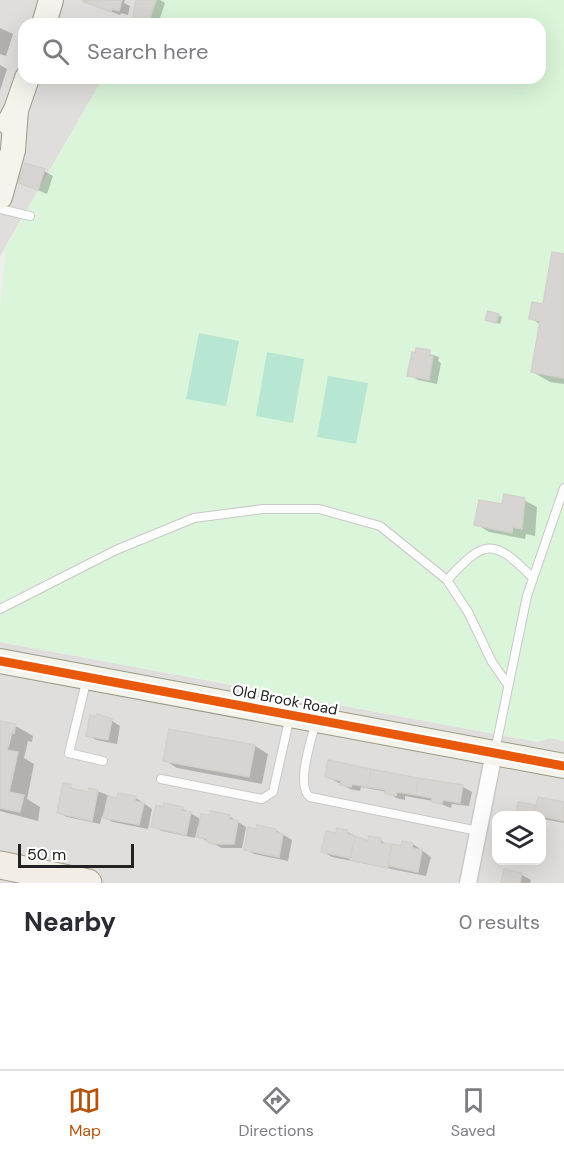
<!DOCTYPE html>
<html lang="en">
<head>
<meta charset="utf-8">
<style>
  :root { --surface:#fff; --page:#f7f7f7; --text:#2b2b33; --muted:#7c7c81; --line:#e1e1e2; --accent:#b45309 }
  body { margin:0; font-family:"DM Sans",sans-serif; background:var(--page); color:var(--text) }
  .controls { position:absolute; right:18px; bottom:18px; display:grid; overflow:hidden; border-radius:12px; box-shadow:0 6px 24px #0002 }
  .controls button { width:54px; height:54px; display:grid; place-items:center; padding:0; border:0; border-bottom:2px solid var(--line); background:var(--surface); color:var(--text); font:30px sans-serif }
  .scale { position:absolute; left:18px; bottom:15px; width:116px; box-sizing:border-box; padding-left:6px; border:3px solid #222; border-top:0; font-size:16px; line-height:21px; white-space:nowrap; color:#222; -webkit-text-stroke:4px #fff; paint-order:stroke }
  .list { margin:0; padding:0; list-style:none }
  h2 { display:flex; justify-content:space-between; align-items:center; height:78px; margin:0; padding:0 24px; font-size:26px }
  h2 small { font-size:20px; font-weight:400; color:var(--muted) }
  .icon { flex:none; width:33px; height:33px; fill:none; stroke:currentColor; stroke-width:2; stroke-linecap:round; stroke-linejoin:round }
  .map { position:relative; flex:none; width:564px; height:883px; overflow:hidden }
  .search { position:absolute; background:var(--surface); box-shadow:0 6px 24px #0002; left:18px; right:18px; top:18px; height:66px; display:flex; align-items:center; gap:15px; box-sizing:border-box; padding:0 21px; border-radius:18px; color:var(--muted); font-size:22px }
  .sheet { height:186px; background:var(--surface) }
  nav { display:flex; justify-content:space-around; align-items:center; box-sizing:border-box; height:84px; border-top:2px solid var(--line); background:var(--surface); font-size:16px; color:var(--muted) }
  nav a { display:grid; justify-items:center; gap:3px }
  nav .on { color:var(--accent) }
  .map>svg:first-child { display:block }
  .residential { fill:#dfdedc; fill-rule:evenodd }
  .park { fill:#daf5da }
  .pitch { fill:#b7e6d2 }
  .shadow { fill:#0003 }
  .building { fill:#d7d4d2; stroke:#d3d0cc; stroke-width:1.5 }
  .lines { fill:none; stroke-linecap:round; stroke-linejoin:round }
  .lane-casing { stroke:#c9c8c7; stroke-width:10 }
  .street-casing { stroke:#c9c8c7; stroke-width:19 }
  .secondary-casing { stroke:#999a82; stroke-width:26 }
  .primary-casing { stroke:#a79c86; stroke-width:29 }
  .lane { stroke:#fdfcfc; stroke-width:8 }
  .street { stroke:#fdfcfc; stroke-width:16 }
  .secondary { stroke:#f4f4ed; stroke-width:24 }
  .primary { stroke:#f3ede7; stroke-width:27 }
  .cycleway-casing { stroke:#fff; stroke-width:13 }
  .cycleway { stroke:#e8590c; stroke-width:9 }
  .labels { text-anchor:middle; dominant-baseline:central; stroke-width:5; stroke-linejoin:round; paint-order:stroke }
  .street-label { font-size:15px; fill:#222; stroke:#fff }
</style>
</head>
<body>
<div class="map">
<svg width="564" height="883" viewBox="0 0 564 883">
  <rect width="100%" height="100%" fill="#f0eeeb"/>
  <path class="residential" d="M0,0h149l-14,24h-111v54h79l-103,178z
    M0,642l538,100 11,-4 15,3v142h-564zM496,816h46v44h-46z"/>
  <path class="park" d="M149,0h415v741l-15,-3 -11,4 -538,-100v-335l6,-60 97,-169h437v-54h-405z"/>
  <path class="pitch" d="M199,333l40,8 -13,65 -40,-7z
    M267,352l37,7 -11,64 -37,-7z
    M328,376l40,7 -12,61 -39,-7z"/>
  <path class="shadow" d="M83,0h42l-1,3 6,3 -2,9 -7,-2 -1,2z
    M138,0h22l5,3 -7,21 -23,-8z
    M0,28l13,6 -7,22 -6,-2z
    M0,65l7,4 -7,22z
    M44,171l9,5 -6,18 -27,-11z
    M564,255v129l-14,-2 -17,-10 8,-47 -11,-7 14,-12z
    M498,315l4,2 -2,7 -9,-3z
    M417,350l22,7 -1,4 3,2 -4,21 -19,-4 -9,-5z
    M524,500l13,7 -2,29 -9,-2 -1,5 -36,-7 -13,-8 28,-18z
    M106,717l14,9 -3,18 -21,-4 -8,-5z
    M0,723l6,24h3l5,-22 19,11 -1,6 -4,-1 -4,17 10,6 -7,35 13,8 -2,14 -38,-10z
    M255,746l13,8 -6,30 -85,-16 -13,-8z
    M329,762l134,25 9,5 -3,14 -17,-2 -1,4 -18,-7 -28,-5v4l-9,-2 -9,-6 -26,-5 -1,4 -10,-2 -24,-13z
    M64,785l25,9 8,-3 21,8 18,-1 16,11 -4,20 -35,-7 -11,-6 -2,8 -33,-7 -9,-5z
    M520,803l18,4 26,-3v19l-21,-4 -1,5v-8h-25z
    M165,808h17l20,12 27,-4 17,11 -4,21h-20l-15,-7 -9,-5 2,-10h-2l-3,12 -33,-7 -9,-5z
    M276,830l16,10 -4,21 -34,-7 -9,-5z
    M347,832l22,10 11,-2 8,5 14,3 1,-6 10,2 18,13 -5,19 -94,-19 -9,-5 14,-18z
    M505,871l17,4 9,5 -1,3h-27z"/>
  <path class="building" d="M122,0l-3,11 -7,-2 -1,3 -29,-11z
    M136,0h20l-7,21 -16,-4z
    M25,163l20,6 -7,21 -20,-7z
    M552,252l12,2v124l-33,-6 9,-51 -11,-2 3,-17 11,2z
    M488,311l11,3 -3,9 -11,-3z
    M416,348l14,2 -1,6h4l-4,24 -22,-4 5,-24 3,1z
    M504,494l21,4 -3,31 -9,-2 -1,6 -38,-8 5,-25 23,4z
    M97,714l15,5 -4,21 -22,-4 4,-21 7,2z
    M0,721l16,3 -2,9 -3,-1 -4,18 11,2 -9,40 15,3 -4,17 -20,-4z
    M169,729l86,16 -6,32 -86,-16z
    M328,760l43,9 -3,18 -16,-3 -1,3 -11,-2 1,-4 -16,-4z
    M371,769l47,9 -2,17 -19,-3 -1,4 -11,-2 1,-4 -18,-3z
    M418,778l45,7 -3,18 -17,-3 -1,4 -11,-2 1,-4 -16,-3z
    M63,783l8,1 -1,4 18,4 1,-4 9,2 -6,31 -35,-8z
    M118,793l18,3 -1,5 9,2 -5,22 -36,-7 5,-22 9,2z
    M538,797l26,5v19l-30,-6z
    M518,802l18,3 -2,11h-18z
    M164,803l19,4 -1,3 9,2 -5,23 -35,-8 5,-22 7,2z
    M211,811l19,4 -1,4 9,2 -4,23h-22l-6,-3 1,-2 -10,-2 4,-23 9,1z
    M257,825l19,4v3l7,2 -4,23 -35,-7 4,-23 8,2z
    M337,828l10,2v4l8,2 -5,22 -29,-6 5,-21 10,2z
    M355,836l13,5 1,-5 12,2 -1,5 11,1 -3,24 -38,-8z
    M402,841l11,2 -1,5 10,2 -4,22 -29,-6 3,-22 9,2z
    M504,869l18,4 -2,10h-19z"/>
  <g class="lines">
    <defs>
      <path id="lane" d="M0,209l30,7
        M447,580c38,-41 46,-42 85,-3
        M0,609l116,-59 78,-32 69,-9h56l61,17 67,54 21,32 24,50 16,23
        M87,678l-18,75 34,8
        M316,721c-4,17 -21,65 -6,76l168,34
        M495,751l32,-155 37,-108
        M161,779l101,20 11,-7 17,-76"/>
      <path id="street" d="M468,883l26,-130"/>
      <path id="secondary" d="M44,24l7,-24
        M9,123l7,-13 11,-32
        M0,197l13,-47 3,-40
        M0,661l564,105"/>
      <path id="primary" d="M0,865l88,18"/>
    </defs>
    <use href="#lane" class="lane-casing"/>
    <use href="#street" class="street-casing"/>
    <use href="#secondary" class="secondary-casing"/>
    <use href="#primary" class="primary-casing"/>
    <use href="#lane" class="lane"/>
    <use href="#street" class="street"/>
    <use href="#secondary" class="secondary"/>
    <use href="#primary" class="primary"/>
    <defs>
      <path id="cycleway" d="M0,661l564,105"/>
    </defs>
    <use href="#cycleway" class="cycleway-casing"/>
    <use href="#cycleway" class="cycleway"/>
  </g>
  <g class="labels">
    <g class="street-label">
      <text transform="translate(285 700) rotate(11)">Old Brook Road</text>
    </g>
  </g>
</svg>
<div class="controls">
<button><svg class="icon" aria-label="layers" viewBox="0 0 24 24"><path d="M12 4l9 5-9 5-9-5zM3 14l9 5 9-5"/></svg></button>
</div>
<div class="scale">50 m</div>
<div class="search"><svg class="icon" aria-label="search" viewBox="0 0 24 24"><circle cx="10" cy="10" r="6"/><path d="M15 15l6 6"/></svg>Search here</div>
</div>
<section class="sheet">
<h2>Nearby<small>0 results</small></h2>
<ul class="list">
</ul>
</section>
<nav>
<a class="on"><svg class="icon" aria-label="map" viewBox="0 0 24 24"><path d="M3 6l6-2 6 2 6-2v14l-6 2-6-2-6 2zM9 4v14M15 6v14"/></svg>Map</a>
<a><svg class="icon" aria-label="directions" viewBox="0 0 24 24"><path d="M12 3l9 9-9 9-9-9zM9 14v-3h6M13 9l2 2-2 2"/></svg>Directions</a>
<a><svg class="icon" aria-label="saved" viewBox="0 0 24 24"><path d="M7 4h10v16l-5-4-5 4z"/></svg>Saved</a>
</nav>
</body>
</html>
